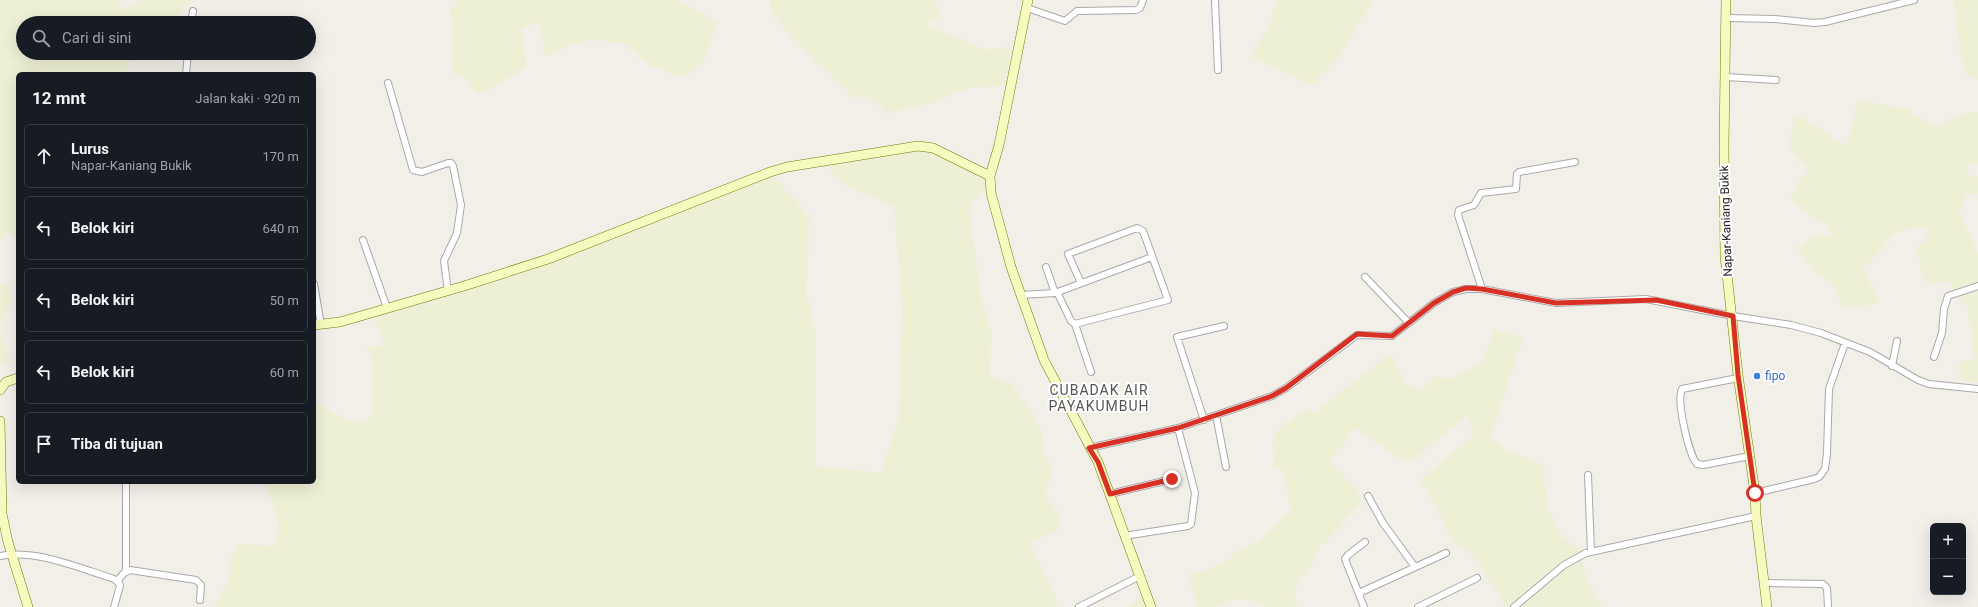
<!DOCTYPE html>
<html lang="id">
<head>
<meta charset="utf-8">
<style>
  :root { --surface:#171b24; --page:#242831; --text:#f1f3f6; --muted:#9ea1a6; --line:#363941 }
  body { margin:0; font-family:Roboto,sans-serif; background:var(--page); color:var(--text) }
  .controls { position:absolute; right:12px; bottom:12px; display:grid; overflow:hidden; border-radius:6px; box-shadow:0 4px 16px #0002 }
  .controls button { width:36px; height:36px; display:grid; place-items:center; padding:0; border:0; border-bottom:1px solid var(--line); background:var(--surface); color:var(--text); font:20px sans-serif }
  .stop { position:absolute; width:12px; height:12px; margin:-9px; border:3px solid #d93025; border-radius:50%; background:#fff }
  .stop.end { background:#d93025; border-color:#fff; box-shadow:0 1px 4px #0008 }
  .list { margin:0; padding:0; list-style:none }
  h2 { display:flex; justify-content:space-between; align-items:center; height:52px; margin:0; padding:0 16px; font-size:17px }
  h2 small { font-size:13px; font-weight:400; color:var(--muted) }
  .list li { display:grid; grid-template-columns:26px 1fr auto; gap:12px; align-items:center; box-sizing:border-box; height:64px; margin:0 8px 8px; padding:0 8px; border:1px solid var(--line); border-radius:6px }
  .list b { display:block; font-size:15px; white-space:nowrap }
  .list p { margin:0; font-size:13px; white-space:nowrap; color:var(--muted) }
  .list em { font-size:13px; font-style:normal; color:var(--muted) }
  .icon { flex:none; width:22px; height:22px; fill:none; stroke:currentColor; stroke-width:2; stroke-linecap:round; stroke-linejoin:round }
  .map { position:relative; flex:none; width:1978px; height:607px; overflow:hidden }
  .search { position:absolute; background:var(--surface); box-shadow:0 4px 16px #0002; left:16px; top:16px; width:300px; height:44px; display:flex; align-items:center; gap:10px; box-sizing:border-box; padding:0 14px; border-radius:22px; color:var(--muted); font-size:15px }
  .panel { position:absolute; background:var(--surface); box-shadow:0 4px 16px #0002; left:16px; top:72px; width:300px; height:412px; border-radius:6px }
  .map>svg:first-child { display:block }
  .farmland { fill:#eef0d5 }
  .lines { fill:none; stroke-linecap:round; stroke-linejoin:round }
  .street-casing { stroke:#a9a9a9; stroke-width:8 }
  .secondary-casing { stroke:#707d05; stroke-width:10 }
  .street { stroke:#fff; stroke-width:6 }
  .secondary { stroke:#f7fabf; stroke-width:9 }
  .route { stroke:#d93025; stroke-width:5 }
  .shop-dot { fill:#3f7fe0; stroke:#fff; stroke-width:1.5 }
  .labels { text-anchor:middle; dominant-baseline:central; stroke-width:4; stroke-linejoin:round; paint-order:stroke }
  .street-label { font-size:12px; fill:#222; stroke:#fff }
  .shop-label { font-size:12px; fill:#366cbe; stroke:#fff; text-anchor:start }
  .quarter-label { font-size:14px; letter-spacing:1px; fill:#555; stroke:#fff }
</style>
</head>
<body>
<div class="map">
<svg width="1978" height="607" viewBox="0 0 1978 607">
  <rect width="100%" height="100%" fill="#f2efe9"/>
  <path class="farmland" d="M0,0h119l6,11 14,-11h52l-14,15 -3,8h-151v30h131l-12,6 -12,2 -5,13h-107v143l-2,18 -10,-2 -6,10z
    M456,0h223l39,23 -15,39 -13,11 -14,5 -14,-8 -10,-3 -27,-23 -37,-5 -43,17 -6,-35 -17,7 5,40 -49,26 -16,-19 -9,-3 -3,-64 6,-5z
    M769,0h165l6,16 -14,9 62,25 24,-3 -8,39 -36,2 -33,14 -48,11 -18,-17 -16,2 -61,-60 -21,-27z
    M1276,0h97l-35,58 -25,27 -63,-28 20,-34z
    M1953,0h25v80l-12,-5 -6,-20z
    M1859,100l48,9 28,18 31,-14 12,-1v51l-10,2 1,11 9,1v16l-13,2 -6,19 15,28 4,12v30l-24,8 -4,-11 -21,2 -8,-6 -1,-17 -5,-11 12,-10 -2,-12 -28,4 -34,38 17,34 -37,5 -8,-22 -19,-14 -19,-23 18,-15 18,3 -9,-13 -16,-10 -19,-16 19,-28 -19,-22 6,-34 51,31z
    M918,146l72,30 -21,34 12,85 10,35 -1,46 20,7 24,32 8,17 2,23 8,15 -7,27 16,20 -4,15 -28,9 26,54 3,12h-843l14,-26v-17l7,-20 40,2 2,-26 -14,-38h50v-79l8,2 19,12 19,6 12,-8 -1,-57 -5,-11 19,-1 -14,-33 177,-54 222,-87 40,45 -4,74 9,40 1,135 65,7 17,-54 4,-110 -8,-103 -48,-20 -24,-24z
    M0,283l8,1 3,19 -11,24z
    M1978,289v94l-19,-3 1,-18 15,-2 -8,-52 -8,-12z
    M0,328l10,33 -10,7z
    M1494,330l29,7 -32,99 14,14 39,15 3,40 13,30 26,18 -6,5 9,23 14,26h-97l-31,-49 -23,-18 -16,-35 -17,-24 56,-47 -8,-18 -59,48 -53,-36 -24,33 30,34 -2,10 -29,32 -5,7h-6l-1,3 2,2 -5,10 -17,25 -4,15 5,8h-34l-19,-8 -16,1 -12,7h-21l-8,-31 36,-14 11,-10 23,-11 32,-32 -9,-41 -8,1 -1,-35 33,-26 7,5 77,-59 16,30 15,6 15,-14 15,3 30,-16z
    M1146,593l5,14h-23z"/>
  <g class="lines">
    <defs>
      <path id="street" d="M1215,0l3,70
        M1027,8l38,13 12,-10 59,-1 4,-2 3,-8
        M1727,18l48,1 39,4 11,-1 89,-22
        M191,23l2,-12
        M186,74l2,-21
        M1726,77l50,3
        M388,83l25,87 9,2 26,-9h3l2,3 8,39 -4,28 -13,28 4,30
        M363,240l24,68
        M1046,267l9,26
        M1365,277l44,46
        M314,284l7,41
        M1482,289l-24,-74 1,-5 15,-5 7,-12 35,-4 1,-15 2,-2 56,-10
        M1057,292l14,29 4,3 93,-24 -25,-69 -6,-3 -69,26 13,29
        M1021,295l34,-2 97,-36
        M1075,324l16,48
        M1934,357l8,-24 2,-24 4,-13 30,-10
        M1892,366l5,-25
        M1738,378l-56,11c-6,12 7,66 15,75l6,1 47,-9
        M1216,415l10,52
        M1204,420l-27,-83 47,-11
        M1089,448l89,-20 94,-32 14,-8 71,-53 35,1 42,-33 19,-11 13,-3h16l74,14 90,-4 87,17 58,9 30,8 49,19 48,28 11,4 49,5
        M1588,475l3,76
        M126,482v89
        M1755,493l59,-14 5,-2 6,-8 2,-16 2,-64 16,-46
        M1110,494l62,-15
        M1368,496l15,27 32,44
        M1124,536l64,-10 3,-2 4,-31 -17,-65
        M0,556c37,-7 79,12 114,23l5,4 1,3 -6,21
        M117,581l7,-8 6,-3 66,10 5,5 -1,15
        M1765,583l58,1 4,4 1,19
        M1359,593l87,-40
        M1079,607l61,-31
        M1364,607l-19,-48 3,-4 17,-13
        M1418,607l59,-29
        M1514,607l50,-42 22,-12 170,-37"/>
      <path id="secondary" d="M1028,0l-29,145 -9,31 1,17 20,74 33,93 54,102 53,145
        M1726,0l-2,146 1,110 13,119 17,118 1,23 11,91
        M314,325l26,-3 124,-36 84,-27 222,-87 17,-5 131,-21 15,2 57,28
        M0,390l6,-8 12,-4
        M0,421l2,93 6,28 20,65"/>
    </defs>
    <use href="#street" class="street-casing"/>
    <use href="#secondary" class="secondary-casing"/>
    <use href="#street" class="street"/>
    <use href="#secondary" class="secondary"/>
  </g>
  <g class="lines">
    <path class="route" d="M1172,479l-62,15 -12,-32 -9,-14 89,-20 94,-32 14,-8 71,-54 35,2 42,-33 19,-11 13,-4 16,1 74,14 100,-3 77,16 5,59 17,118"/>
  </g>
  <circle class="shop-dot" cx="1757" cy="376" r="4"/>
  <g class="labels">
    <g class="street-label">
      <text transform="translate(1726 221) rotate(-92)">Napar-Kaniang Bukik</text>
    </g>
    <g class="shop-label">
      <text x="1765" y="376">fipo</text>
    </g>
    <g class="quarter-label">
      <text x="1099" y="390">CUBADAK AIR<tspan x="1099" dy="16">PAYAKUMBUH</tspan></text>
    </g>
  </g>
</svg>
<div class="controls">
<button>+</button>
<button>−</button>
</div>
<div class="stop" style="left:1755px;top:493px"></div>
<div class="stop end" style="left:1172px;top:479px"></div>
<div class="search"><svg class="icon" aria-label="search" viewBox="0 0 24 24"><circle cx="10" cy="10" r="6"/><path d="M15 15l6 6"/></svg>Cari di sini</div>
<section class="panel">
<h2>12 mnt<small>Jalan kaki · 920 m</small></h2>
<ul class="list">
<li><svg class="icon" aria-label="ahead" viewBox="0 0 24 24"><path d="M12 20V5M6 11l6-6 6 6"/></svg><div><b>Lurus</b><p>Napar-Kaniang Bukik</p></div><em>170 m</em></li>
<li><svg class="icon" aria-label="left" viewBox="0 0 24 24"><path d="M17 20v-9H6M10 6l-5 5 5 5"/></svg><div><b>Belok kiri</b></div><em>640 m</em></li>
<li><svg class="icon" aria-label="left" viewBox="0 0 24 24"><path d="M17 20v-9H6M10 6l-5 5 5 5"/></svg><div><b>Belok kiri</b></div><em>50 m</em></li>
<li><svg class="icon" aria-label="left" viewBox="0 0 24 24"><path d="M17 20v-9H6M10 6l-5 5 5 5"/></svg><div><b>Belok kiri</b></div><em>60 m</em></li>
<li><svg class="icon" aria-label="arrive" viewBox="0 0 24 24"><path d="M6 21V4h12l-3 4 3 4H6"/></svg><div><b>Tiba di tujuan</b></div></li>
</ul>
</section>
</div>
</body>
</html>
